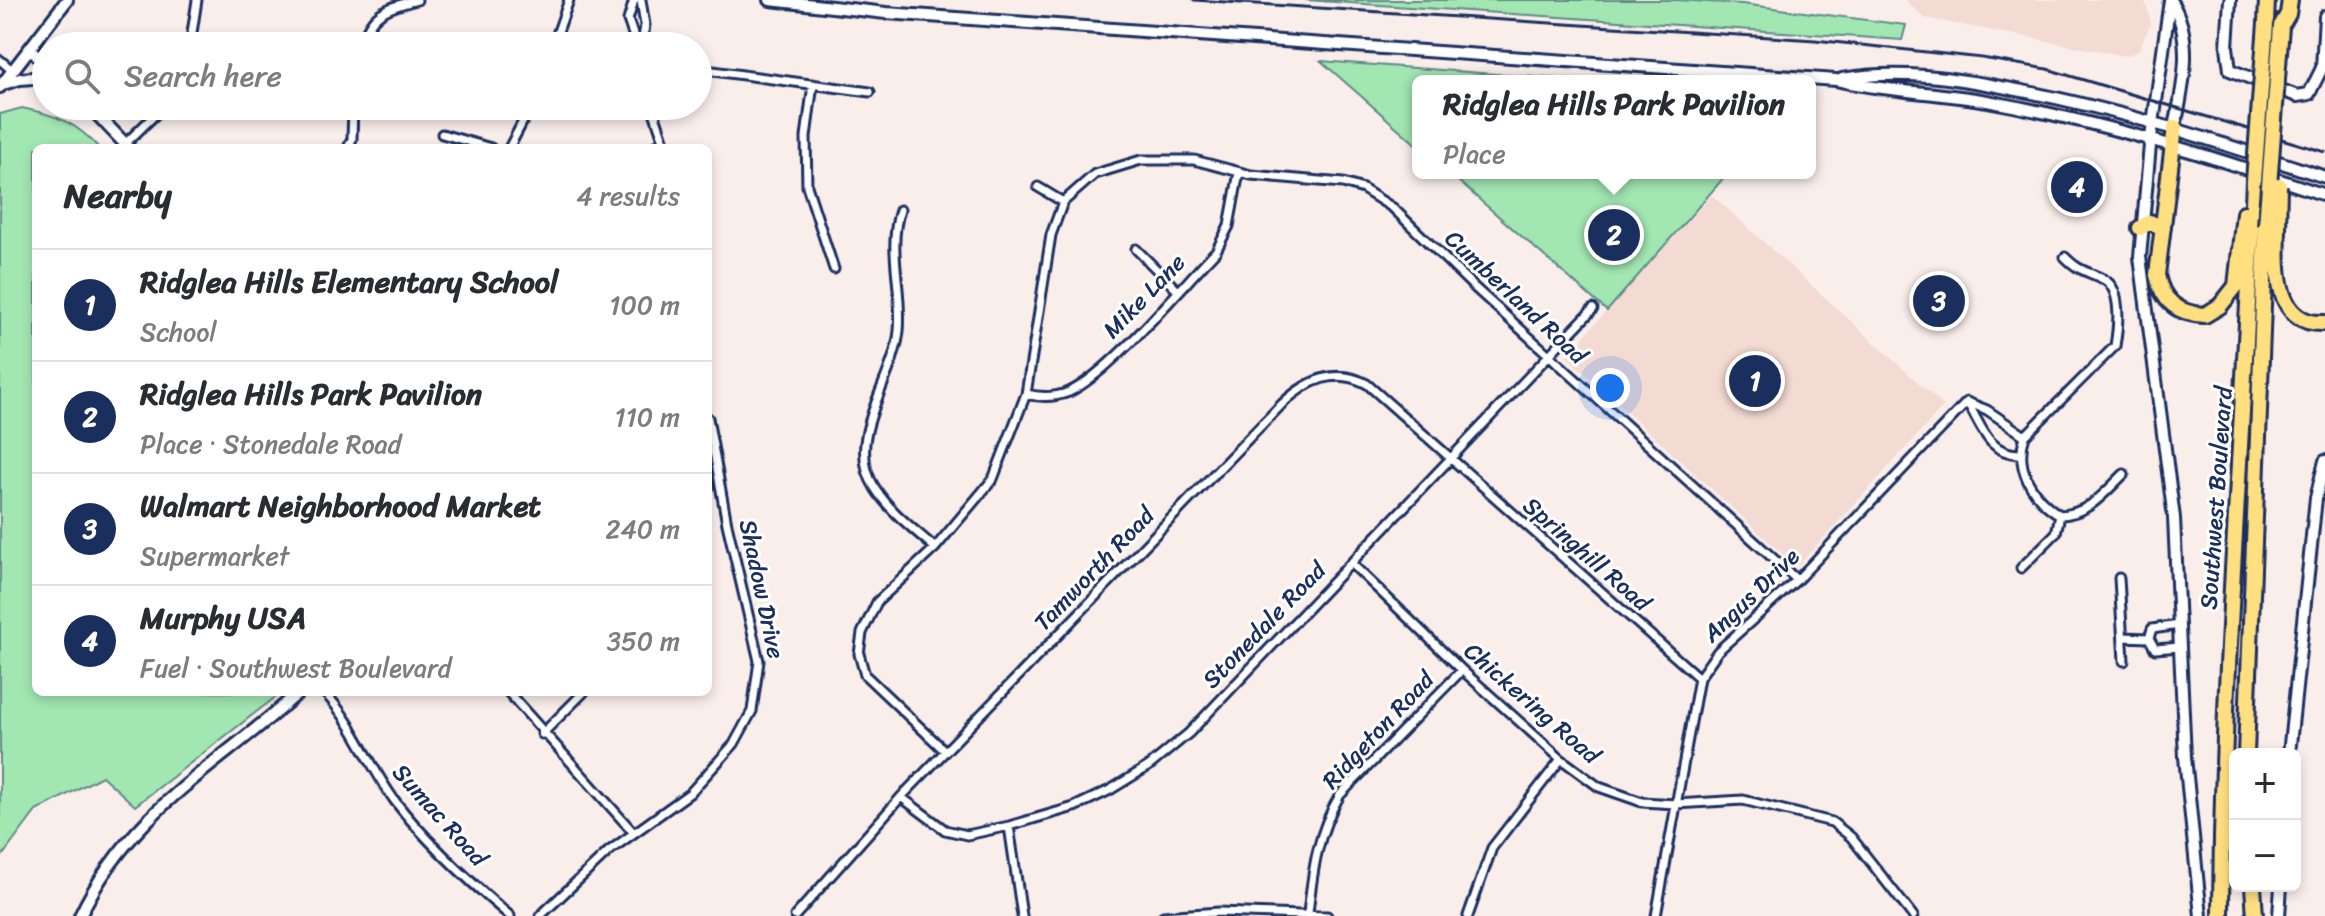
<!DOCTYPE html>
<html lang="en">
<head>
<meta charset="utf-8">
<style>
  :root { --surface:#fff; --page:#f2f2f3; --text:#2b2b33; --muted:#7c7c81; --line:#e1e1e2; --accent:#1b2f5e }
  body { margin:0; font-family:Sriracha,sans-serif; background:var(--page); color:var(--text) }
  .controls { position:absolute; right:24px; bottom:24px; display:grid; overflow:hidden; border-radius:12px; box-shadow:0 4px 12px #0003 }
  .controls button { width:72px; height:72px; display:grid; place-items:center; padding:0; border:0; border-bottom:2px solid var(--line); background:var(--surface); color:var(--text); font:40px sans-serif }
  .you { position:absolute; left:1610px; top:388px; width:28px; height:28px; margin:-20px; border:6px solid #fff; border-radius:50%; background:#1a73e8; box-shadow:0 0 0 12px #1a73e833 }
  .badge { display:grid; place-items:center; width:52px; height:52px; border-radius:50%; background:var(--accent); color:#fff; font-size:26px; font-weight:700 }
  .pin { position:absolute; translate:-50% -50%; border:4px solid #fff; box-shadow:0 2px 8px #0006 }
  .popup { position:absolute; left:1412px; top:75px; width:404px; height:104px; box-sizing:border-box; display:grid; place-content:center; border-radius:12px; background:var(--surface); filter:drop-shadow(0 2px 6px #0005); font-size:26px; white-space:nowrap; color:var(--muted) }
  .popup b { font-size:30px; color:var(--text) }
  .popup::after { content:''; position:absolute; left:50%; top:100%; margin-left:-16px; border:16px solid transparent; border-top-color:var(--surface) }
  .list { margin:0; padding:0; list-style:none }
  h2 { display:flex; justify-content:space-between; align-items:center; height:104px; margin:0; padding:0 32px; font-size:34px }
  h2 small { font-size:26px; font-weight:400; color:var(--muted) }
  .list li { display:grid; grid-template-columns:52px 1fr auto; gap:24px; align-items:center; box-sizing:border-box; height:112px; padding:0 32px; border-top:2px solid var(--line) }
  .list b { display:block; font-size:30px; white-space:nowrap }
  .list p { margin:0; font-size:26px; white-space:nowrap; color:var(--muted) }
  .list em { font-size:26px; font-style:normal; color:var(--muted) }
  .icon { flex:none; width:44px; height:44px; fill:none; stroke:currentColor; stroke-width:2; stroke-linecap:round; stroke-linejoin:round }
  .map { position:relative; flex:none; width:2325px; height:916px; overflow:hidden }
  .search { position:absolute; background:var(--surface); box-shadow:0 4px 12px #0003; left:32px; top:32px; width:680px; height:88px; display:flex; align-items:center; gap:20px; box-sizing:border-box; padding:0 28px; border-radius:44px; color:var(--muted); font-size:30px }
  .panel { position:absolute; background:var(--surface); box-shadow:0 4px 12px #0003; left:32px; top:144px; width:680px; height:552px; border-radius:12px }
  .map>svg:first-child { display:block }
  .built { fill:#f3dad3 }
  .green { fill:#a2e6b2; stroke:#5e8a88; stroke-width:2 }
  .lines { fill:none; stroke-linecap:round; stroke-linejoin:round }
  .street-casing { stroke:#1b2f5e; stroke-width:13 }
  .secondary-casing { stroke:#1b2f5e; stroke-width:16 }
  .highway-casing { stroke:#1b2f5e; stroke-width:20 }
  .street { stroke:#fff; stroke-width:7 }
  .secondary { stroke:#fff; stroke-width:10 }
  .highway { stroke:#ffdf80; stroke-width:14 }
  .rail { stroke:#1b2f5e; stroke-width:3 }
  .highway-bridge-casing { stroke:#1b2f5e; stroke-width:20; stroke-linecap:butt }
  .highway-bridge { stroke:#ffdf80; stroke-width:14 }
  .labels { text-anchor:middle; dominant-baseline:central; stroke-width:6; stroke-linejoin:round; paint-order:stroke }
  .street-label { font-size:24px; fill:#1b2f5e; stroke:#fff }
</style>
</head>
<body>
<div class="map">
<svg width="2325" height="916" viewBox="0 0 2325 916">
  <rect width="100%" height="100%" fill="#faeeeb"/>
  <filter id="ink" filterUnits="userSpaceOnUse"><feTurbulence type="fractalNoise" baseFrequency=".0125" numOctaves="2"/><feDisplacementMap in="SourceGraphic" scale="16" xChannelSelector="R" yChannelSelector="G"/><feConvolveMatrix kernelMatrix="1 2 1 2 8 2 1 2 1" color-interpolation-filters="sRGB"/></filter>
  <g filter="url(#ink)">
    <path class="built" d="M1905,0h240l6,23 -13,28 -12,5 -201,-38z
      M1712,195l232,211 -147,161 -231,-211z"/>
    <path class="green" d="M1305,0h372l65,4 164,21 -4,15z
      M1321,61l267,20h-170v65z
      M22,108c34,7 54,14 77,40h-63v544h246l-147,114 -33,-30 -66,35 -36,48v-745z
      M1449,173h279l-121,138z"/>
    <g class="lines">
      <defs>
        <path id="street" d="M634,0l-6,20 9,26
          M641,0l4,25 -3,21
          M190,46l7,-46
          M361,46c9,-33 24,-38 56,-46
          M553,46l16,-46
          M0,60l13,11
          M698,69l172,23
          M813,84l-7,53 1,49 27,83
          M652,106l11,33 -8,9
          M442,134l49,14
          M125,144l39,-38
          M348,148l4,-9 1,-33
          M509,148l22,-42
          M1038,187l25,15
          M900,210c-13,39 3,80 -1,121 -5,50 -56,108 -24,157 14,23 40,42 60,60
          M1136,249l42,42
          M1026,394c15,4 28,4 43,-2 40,-18 113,-106 147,-141l13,-25 10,-54
          M2019,454c-32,-1 -37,-28 -52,-52l20,8 38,26
          M2060,515c-28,-17 -46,-47 -35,-79l90,-90c3,-18 8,-58 -12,-67 -18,-9 -23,-7 -38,-22
          M2060,515c29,-1 44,-22 64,-41
          M1351,563l111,107 99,89 38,28 43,15 34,2 67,-4 89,22 19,15 62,79
          M2021,568l35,-35 4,-18
          M2119,578l5,83
          M2179,625l-27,4 -3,9 6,11 25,-2
          M2123,637l26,1
          M324,692c31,32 45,74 71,109 32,42 75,81 115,115
          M508,692l126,141
          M542,734l42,-42
          M945,751l-80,-76 -6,-21 3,-21 15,-31 58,-54 58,-69 33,-85 25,-159 12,-33 32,-28 46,-14h53l57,15 92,8 20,6 30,19 81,79 323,293
          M901,797l44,33 22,5 42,-9 65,-19 36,-17 39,-24 40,-33 404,-424
          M1009,826l13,90
          M1308,913c5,-44 9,-79 32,-118l122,-125
          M540,916l69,-65 81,-58 44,-49 18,-33 7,-50 -32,-137 -19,-106
          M795,916l106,-119 381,-393c25,-24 53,-37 85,-20l332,294
          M1163,916l56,-4 108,4
          M1468,916l24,-68 69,-89
          M1656,916l43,-238 19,-27 79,-71 170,-178"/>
        <path id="secondary" d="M770,0l116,13 950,67c50,12 101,12 151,21 94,17 182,42 272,72
          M2170,0l-20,145 -10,112 34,261 11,239 16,159
          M2170,0c25,36 13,87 5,127
          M2230,0l-3,47 3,23 67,26 12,-2 13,-26 3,-52
          M31,50l15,14
          M1842,79c57,-10 114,-1 170,10 108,20 209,54 313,88
          M3,84l17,-5 26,-2
          M0,87l67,-87
          M89,106l40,42
          M2274,178l51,17
          M2289,754l27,-256 9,-37
          M80,916c50,-106 137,-149 219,-224
          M2279,916l2,-30"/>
        <path id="highway" d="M2266,23l1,-23
          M2281,26l7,-12 2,-14
          M2175,127l-18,148c5,26 21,39 48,40l15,-9 16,-20 8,-73
          M2140,228l10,-6 13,6
          M2278,230c-1,34 -5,96 47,93
          M2246,754l20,-528
          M2253,886l2,30
          M2221,916c1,-245 23,-491 33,-736"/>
      </defs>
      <use href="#street" class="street-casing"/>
      <use href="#secondary" class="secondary-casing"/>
      <use href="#highway" class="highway-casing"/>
      <use href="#street" class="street"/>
      <use href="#secondary" class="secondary"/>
      <use href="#highway" class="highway"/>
      <path class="rail" d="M1194,0l621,40 167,18 65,11 278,83"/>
      <defs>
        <path id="highway-bridge" d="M2254,180l12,-157
          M2266,226l15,-200
          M2278,230l1,-45"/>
      </defs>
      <use href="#highway-bridge" class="highway-bridge-casing"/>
      <use href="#highway-bridge" class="highway-bridge"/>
    </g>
  </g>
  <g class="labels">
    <g class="street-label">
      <text transform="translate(1144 296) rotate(-46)">Mike Lane</text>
      <text transform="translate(1516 297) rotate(43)">Cumberland Road</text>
      <text transform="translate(2216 498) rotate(-86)">Southwest Boulevard</text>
      <text transform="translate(1587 554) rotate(41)">Springhill Road</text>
      <text transform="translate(1094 569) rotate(-46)">Tamworth Road</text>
      <text transform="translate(762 589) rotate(78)">Shadow Drive</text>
      <text transform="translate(1751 595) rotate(-44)">Angus Drive</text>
      <text transform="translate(1264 625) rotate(-46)">Stonedale Road</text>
      <text transform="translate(1532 703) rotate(41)">Chickering Road</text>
      <text transform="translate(1378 730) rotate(-47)">Ridgeton Road</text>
      <text transform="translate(440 815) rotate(48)">Sumac Road</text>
    </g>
  </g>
</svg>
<div class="controls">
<button>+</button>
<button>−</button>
</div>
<div class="you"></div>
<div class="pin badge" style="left:1755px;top:381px">1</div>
<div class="pin badge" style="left:1614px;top:235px">2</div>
<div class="popup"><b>Ridglea Hills Park Pavilion</b>Place</div>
<div class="pin badge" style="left:1939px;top:301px">3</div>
<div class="pin badge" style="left:2077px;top:187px">4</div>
<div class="search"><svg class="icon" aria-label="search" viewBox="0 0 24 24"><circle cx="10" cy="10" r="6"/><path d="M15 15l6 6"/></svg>Search here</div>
<section class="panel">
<h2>Nearby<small>4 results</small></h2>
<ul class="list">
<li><span class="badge">1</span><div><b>Ridglea Hills Elementary School</b><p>School</p></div><em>100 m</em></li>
<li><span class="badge">2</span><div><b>Ridglea Hills Park Pavilion</b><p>Place · Stonedale Road</p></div><em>110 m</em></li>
<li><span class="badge">3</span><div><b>Walmart Neighborhood Market</b><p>Supermarket</p></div><em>240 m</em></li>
<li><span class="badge">4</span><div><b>Murphy USA</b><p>Fuel · Southwest Boulevard</p></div><em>350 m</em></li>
</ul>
</section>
</div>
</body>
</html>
